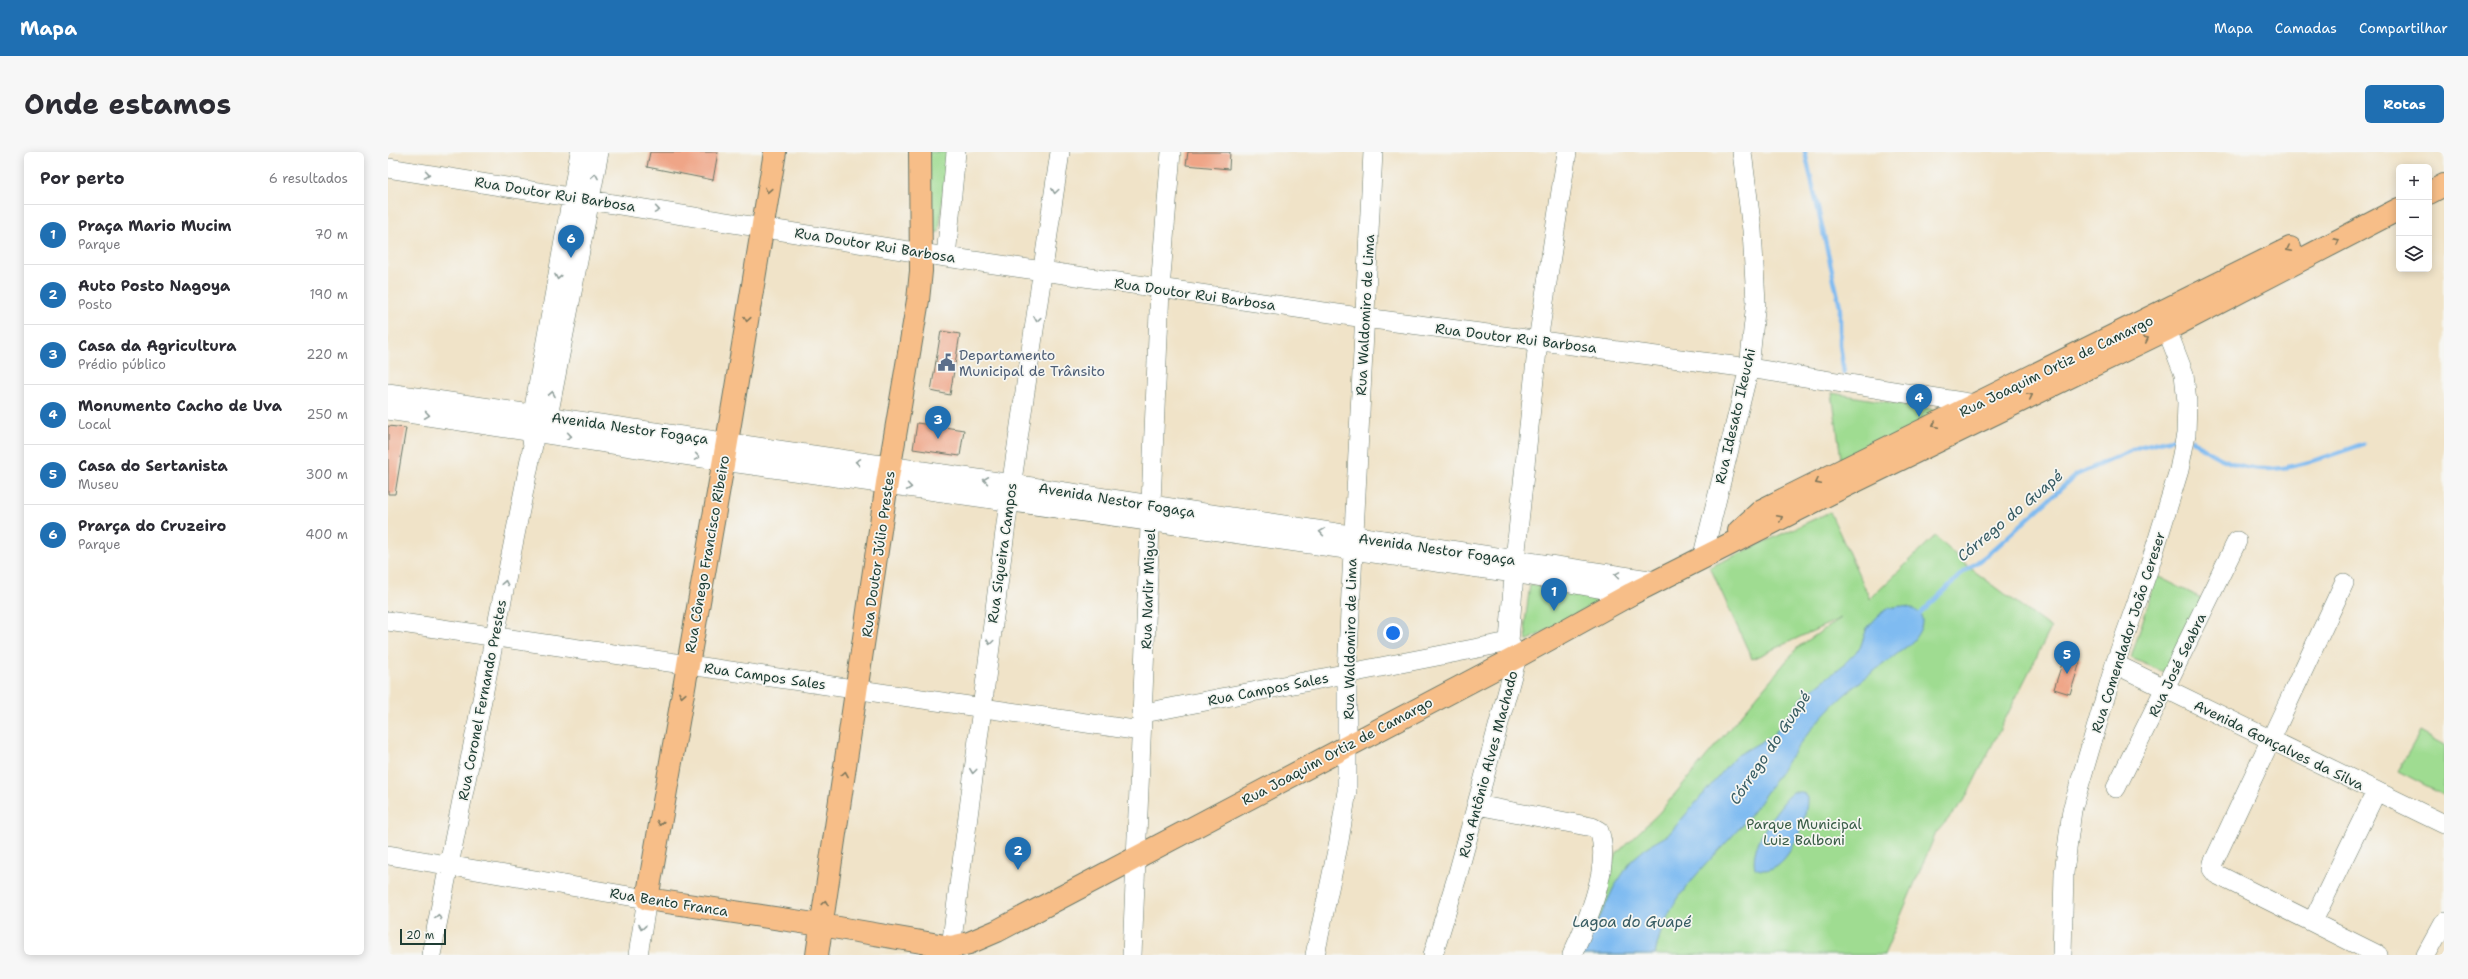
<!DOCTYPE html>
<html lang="pt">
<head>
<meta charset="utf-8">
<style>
  :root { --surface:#fff; --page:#f7f7f7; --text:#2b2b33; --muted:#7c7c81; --line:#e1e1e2; --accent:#1f6fb2 }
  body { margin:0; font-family:"Shantell Sans",sans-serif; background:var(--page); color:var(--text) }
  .controls { position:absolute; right:12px; top:12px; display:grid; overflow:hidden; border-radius:6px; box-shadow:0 2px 10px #0003 }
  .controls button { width:36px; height:36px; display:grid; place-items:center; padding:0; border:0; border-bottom:1px solid var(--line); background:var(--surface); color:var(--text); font:20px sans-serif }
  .scale { position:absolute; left:12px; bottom:10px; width:46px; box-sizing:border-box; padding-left:4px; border:2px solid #1f3d34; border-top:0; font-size:11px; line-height:14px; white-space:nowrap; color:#1f3d34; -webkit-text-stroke:3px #f6f6f2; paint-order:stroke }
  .you { position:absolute; left:1005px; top:481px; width:14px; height:14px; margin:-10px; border:3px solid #fff; border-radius:50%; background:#1a73e8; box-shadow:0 0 0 6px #1a73e833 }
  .badge { display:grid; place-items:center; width:26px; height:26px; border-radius:50%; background:var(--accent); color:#fff; font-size:13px; font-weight:700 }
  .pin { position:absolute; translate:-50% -33px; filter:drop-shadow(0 1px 2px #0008) }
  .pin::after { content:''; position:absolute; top:21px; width:14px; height:12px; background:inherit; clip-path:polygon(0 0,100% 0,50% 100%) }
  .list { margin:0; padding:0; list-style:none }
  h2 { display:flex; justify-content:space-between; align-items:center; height:52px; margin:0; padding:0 16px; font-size:17px }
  h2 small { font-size:13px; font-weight:400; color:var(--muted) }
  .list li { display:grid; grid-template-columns:26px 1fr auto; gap:12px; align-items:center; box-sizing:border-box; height:60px; padding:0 16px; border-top:1px solid var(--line) }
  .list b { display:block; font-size:15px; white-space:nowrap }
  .list p { margin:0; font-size:13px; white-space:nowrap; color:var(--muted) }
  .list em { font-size:13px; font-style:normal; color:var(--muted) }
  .icon { flex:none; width:22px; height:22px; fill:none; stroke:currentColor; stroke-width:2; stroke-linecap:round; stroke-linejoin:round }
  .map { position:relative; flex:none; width:2056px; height:803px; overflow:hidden; border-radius:6px }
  header { display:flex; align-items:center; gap:24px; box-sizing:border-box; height:56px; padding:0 20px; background:var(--accent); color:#fff }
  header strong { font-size:19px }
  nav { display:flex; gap:22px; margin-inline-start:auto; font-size:14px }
  .intro { display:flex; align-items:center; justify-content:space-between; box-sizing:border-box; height:96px; padding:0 24px }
  h1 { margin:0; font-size:28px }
  .button { padding:10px 18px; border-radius:6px; background:var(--accent); color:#fff; font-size:14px; font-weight:700 }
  main { display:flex; gap:24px; padding:0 24px }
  aside { flex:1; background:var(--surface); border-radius:6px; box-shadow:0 2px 10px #0003 }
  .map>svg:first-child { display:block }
  .green { fill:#9fdc91; stroke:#5f8c62 }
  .water { fill:#7fbbf1; stroke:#4f7c92 }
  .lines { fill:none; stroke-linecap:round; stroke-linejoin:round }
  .stream { stroke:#7fbbf1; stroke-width:4.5 }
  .building { fill:#efa587 }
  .minor-casing { stroke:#687768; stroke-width:20 }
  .major-casing { stroke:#687768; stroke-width:24 }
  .minor { stroke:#fff; stroke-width:19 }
  .major { stroke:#f7be88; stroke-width:22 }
  .oneway { stroke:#8f9e9a }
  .oneway2 { stroke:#80775a }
  .labels { text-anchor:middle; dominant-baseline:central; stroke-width:3.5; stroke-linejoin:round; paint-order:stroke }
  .street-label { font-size:14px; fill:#1f3d34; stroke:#f6f6f2 }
  .service-label { font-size:14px; fill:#4e5e75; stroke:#f6f6f2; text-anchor:start }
  .park-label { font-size:14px; fill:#395d47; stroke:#f6f6f2 }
  .water-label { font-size:15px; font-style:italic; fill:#375c63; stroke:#f6f6f2 }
</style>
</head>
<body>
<header>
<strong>Mapa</strong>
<nav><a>Mapa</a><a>Camadas</a><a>Compartilhar</a></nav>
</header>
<div class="intro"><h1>Onde estamos</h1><a class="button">Rotas</a></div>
<main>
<aside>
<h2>Por perto<small>6 resultados</small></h2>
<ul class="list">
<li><span class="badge">1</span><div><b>Praça Mario Mucim</b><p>Parque</p></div><em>70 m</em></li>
<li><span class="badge">2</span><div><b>Auto Posto Nagoya</b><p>Posto</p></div><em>190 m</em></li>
<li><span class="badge">3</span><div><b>Casa da Agricultura</b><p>Prédio público</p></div><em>220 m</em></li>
<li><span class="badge">4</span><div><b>Monumento Cacho de Uva</b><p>Local</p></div><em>250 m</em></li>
<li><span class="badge">5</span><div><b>Casa do Sertanista</b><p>Museu</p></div><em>300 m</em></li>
<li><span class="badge">6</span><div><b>Prarça do Cruzeiro</b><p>Parque</p></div><em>400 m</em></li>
</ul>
</aside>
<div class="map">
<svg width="2056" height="803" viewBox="0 0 2056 803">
  <rect width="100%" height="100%" fill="#f6f6f2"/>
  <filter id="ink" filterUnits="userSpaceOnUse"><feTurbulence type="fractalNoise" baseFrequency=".025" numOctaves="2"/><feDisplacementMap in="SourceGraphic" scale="8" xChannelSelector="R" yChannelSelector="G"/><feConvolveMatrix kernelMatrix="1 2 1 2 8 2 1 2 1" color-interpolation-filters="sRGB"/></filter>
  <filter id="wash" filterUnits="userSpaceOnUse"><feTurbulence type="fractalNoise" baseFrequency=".012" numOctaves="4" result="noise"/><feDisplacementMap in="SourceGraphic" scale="16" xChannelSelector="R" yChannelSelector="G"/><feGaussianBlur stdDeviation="0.9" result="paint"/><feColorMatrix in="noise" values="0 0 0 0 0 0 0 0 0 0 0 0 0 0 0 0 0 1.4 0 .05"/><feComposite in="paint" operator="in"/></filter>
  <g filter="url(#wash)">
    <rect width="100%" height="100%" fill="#f0e3c8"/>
    <path class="green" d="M541,0h19l-9,80 -8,1z
      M1444,241l117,19 -107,54z
      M1442,360l40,87 65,-63 35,32 81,60 -87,173 -28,32 -52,122h-307l10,-22 30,-80 41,-39 140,-167 43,-29 -89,41 -42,-92z
      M1769,424l46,23 -39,73 -33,-14z
      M1142,432l75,14 -78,43 -2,-18z
      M2032,580l24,13v50l-46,-24z"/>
    <path class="water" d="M1513,454c28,3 25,21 9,38 -29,23 -61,43 -86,71 -29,30 -48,67 -74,100 -37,48 -83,75 -95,140h-73l32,-68 18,-27 15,-13 21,-12 68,-79 37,-21 31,-39 38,-30 18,-18 7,-20 11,-12 11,-8z
      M1405,640h10l4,6c1,22 -22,84 -52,70 -6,-23 22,-60 38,-76z"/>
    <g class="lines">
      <path class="stream" d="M1417,0l35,154v39l4,28
        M1804,288c61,49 106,26 171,4
        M1529,465l44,-43 30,-22 85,-77 63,-28 33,-8"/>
    </g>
    <g id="blocks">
      <path class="building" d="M262,0h68l-5,28 -66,-13z
        M800,0h42l-1,17 -43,-4z
        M553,179l19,3 -10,61 -19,-4z
        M529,271l47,7 -4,26 -47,-7z
        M0,274l18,2 -11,66h-7z
        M1677,502l16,5 -11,35 -16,-5z"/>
    </g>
  </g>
  <g filter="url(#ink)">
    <use href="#blocks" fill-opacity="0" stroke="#687768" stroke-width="1"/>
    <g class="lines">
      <defs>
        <path id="minor" d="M0,16l558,89 419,61 384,50 232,37
          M558,105l10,-105
          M0,241l624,91 644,97
          M0,258l335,51 791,112 117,21
          M158,275l53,-275
          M1314,407l47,-191 7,-66 -4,-72 -10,-78
          M1956,431l-131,280 -1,6 4,5 162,81
          M0,469l753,110
          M1727,512l329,160
          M756,561l365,-71
          M1728,636l121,-247
          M1089,653l115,22 7,4c13,34 -12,92 -27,124
          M0,703l259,44 -9,56
          M1925,769l63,-129
          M563,795l58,-446 51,-349
          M43,803l102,-510 -3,-15 50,-278
          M744,803l28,-666 11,-137
          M927,803l24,-114 8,-50v-118l26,-521
          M1045,803l24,-78 60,-220 -8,-15 6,-82 23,-219 29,-189
          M1674,803l2,-82 8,-63 43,-146 35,-99 29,-95 7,-36 1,-32 -3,-28 -22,-57
          M2038,803l18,-33"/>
        <path id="major" d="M387,0l-48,290 -80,457 174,26 130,22 18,-4 28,-12 520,-274 114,-63 198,-100 339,-165 231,-120
          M2041,41l15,-8
          M1351,379l23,-21 528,-262
          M429,803l70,-472 31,-183 3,-29 -1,-119"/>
      </defs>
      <use href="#minor" class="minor-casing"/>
      <use href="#major" class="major-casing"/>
      <use href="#minor" class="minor"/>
      <use href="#major" class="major"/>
    </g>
    <defs><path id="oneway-chevron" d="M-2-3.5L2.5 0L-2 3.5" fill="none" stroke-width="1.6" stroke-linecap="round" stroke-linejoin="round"/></defs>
    <g class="oneway">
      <use href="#oneway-chevron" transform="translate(39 22) rotate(9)"/>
      <use href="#oneway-chevron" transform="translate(207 24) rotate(-80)"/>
      <use href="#oneway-chevron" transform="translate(667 39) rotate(98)"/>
      <use href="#oneway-chevron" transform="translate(269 58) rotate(9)"/>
      <use href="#oneway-chevron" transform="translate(170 125) rotate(100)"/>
      <use href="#oneway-chevron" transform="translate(649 167) rotate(99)"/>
      <use href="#oneway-chevron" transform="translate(164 242) rotate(-79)"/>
      <use href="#oneway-chevron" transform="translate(39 263) rotate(8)"/>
      <use href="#oneway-chevron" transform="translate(181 284) rotate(9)"/>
      <use href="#oneway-chevron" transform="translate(309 305) rotate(9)"/>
      <use href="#oneway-chevron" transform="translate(470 310) rotate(-171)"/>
      <use href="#oneway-chevron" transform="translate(598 328) rotate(-172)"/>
      <use href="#oneway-chevron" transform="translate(521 335) rotate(8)"/>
      <use href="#oneway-chevron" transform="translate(934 380) rotate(-171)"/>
      <use href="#oneway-chevron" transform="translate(1229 423) rotate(-171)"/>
      <use href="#oneway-chevron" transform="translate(117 431) rotate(-79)"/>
      <use href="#oneway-chevron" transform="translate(602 490) rotate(98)"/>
      <use href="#oneway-chevron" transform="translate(585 619) rotate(97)"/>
      <use href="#oneway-chevron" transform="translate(50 765) rotate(-79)"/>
      <use href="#oneway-chevron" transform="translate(254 775) rotate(99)"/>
    </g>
    <g class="oneway2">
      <use href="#oneway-chevron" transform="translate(380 38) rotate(100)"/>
      <use href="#oneway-chevron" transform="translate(1949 89) rotate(-27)"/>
      <use href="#oneway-chevron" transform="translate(1901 97) rotate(153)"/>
      <use href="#oneway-chevron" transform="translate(359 167) rotate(99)"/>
      <use href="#oneway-chevron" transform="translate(1758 187) rotate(-25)"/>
      <use href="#oneway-chevron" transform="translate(1642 244) rotate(-26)"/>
      <use href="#oneway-chevron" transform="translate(1547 273) rotate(154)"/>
      <use href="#oneway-chevron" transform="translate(1430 330) rotate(154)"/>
      <use href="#oneway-chevron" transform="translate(1392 366) rotate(-27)"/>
      <use href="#oneway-chevron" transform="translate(294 543) rotate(100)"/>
      <use href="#oneway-chevron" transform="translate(457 622) rotate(-81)"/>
      <use href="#oneway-chevron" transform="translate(272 671) rotate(100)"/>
      <use href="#oneway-chevron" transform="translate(437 751) rotate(-81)"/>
    </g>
  </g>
  <defs>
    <symbol id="civic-bare" viewBox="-9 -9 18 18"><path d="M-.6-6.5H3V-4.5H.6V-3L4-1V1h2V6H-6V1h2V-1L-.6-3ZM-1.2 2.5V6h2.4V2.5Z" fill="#5c6f8a" stroke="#f6f6f2" stroke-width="2.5" paint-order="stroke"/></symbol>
  </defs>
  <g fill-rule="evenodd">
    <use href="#civic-bare" x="546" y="198" width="25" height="25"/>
  </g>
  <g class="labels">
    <g class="street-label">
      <text transform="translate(167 42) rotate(9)">Rua Doutor Rui Barbosa</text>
      <text transform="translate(487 93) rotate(9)">Rua Doutor Rui Barbosa</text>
      <text transform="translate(807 142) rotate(8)">Rua Doutor Rui Barbosa</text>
      <text transform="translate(977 163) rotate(-87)">Rua Waldomiro de Lima</text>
      <text transform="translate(1128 186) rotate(7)">Rua Doutor Rui Barbosa</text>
      <text transform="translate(1668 214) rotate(-26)">Rua Joaquim Ortiz de Camargo</text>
      <text transform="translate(1347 264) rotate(-77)">Rua Idesato Ikeuchi</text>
      <text transform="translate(242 276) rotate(8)">Avenida Nestor Fogaça</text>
      <text transform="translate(729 348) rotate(9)">Avenida Nestor Fogaça</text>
      <text transform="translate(1049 397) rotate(8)">Avenida Nestor Fogaça</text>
      <text transform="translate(614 401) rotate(-82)">Rua Siqueira Campos</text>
      <text transform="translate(319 402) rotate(-80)">Rua Cônego Francisco Ribeiro</text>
      <text transform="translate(490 402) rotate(-82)">Rua Doutor Júlio Prestes</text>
      <text transform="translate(760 437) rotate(-88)">Rua Narlir Miguel</text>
      <text transform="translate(1740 480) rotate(-72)">Rua Comendador João Cereser</text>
      <text transform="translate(962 487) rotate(-89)">Rua Waldomiro de Lima</text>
      <text transform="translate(1789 513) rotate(-64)">Rua José Seabra</text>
      <text transform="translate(377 524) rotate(8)">Rua Campos Sales</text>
      <text transform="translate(880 537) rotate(-11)">Rua Campos Sales</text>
      <text transform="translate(94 548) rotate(-79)">Rua Coronel Fernando Prestes</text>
      <text transform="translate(1891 593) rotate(26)">Avenida Gonçalves da Silva</text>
      <text transform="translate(949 599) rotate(-28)">Rua Joaquim Ortiz de Camargo</text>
      <text transform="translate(1100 612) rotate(-75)">Rua Antônio Alves Machado</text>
      <text transform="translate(281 750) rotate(9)">Rua Bento Franca</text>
    </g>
    <g class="service-label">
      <text x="571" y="203">Departamento<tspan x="571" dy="16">Municipal de Trânsito</tspan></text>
    </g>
    <g class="park-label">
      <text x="1416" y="672">Parque Municipal<tspan x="1416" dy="16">Luiz Balboni</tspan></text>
    </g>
    <g class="water-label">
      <text transform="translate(1622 364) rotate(-40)">Córrego do Guapé</text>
      <text transform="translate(1382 596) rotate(-56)">Córrego do Guapé</text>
      <text x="1244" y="770">Lagoa do Guapé</text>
    </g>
  </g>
</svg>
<div class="controls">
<button>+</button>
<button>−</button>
<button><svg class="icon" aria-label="layers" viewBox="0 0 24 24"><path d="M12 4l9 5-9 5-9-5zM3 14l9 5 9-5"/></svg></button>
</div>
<div class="scale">20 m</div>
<div class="you"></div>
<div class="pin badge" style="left:1166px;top:459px">1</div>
<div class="pin badge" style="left:630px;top:718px">2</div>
<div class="pin badge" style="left:550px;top:287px">3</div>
<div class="pin badge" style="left:1531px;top:265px">4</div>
<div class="pin badge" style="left:1679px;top:522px">5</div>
<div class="pin badge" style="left:183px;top:106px">6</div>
</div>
</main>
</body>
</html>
